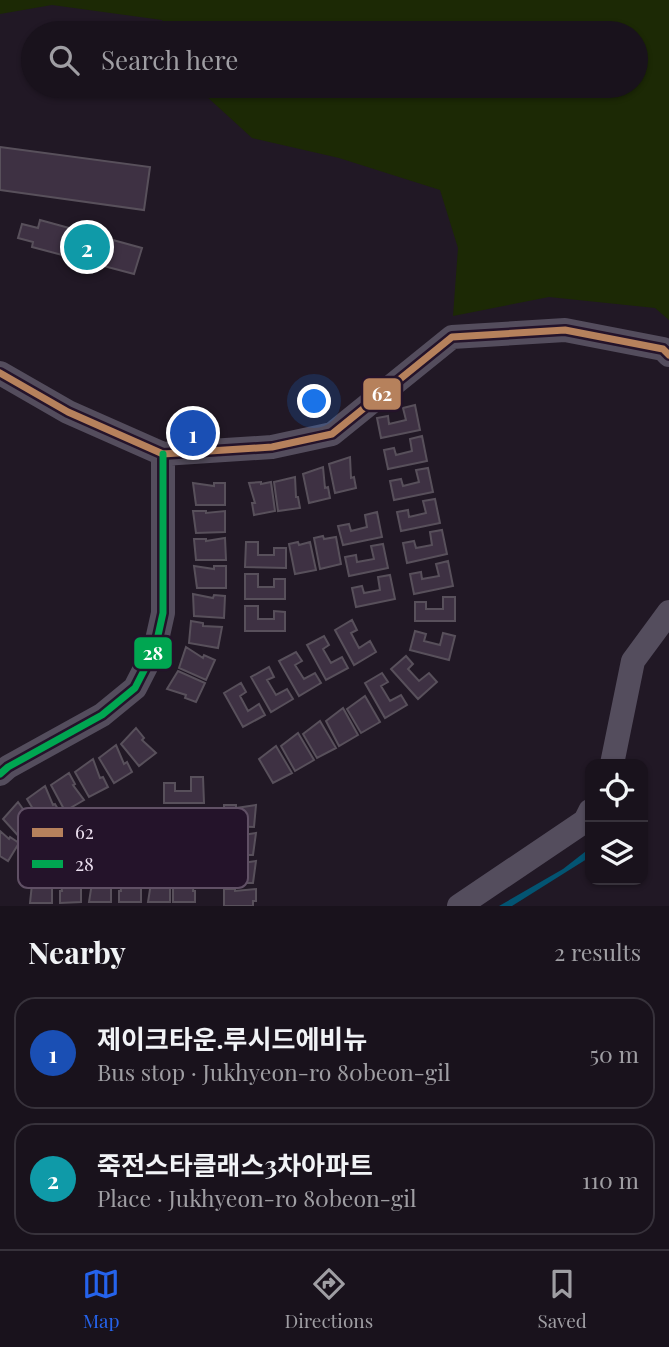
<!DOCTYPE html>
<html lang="en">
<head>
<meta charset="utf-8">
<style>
  :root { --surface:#19121c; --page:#262029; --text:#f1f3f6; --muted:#9f9ea3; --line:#37323b; --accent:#2563eb }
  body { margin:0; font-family:"Playfair Display","Noto Sans KR",serif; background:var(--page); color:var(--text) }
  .controls { position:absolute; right:21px; bottom:21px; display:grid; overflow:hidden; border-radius:14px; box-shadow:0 2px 5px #0004 }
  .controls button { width:63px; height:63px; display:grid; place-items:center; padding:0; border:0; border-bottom:2px solid var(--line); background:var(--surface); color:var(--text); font:35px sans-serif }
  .you { position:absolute; left:315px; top:402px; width:24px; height:24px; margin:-18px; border:5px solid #fff; border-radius:50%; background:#1a73e8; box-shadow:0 0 0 10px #1a73e833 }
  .badge { display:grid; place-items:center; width:46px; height:46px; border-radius:50%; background:var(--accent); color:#fff; font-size:23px; font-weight:700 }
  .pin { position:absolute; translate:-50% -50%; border:4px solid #fff; box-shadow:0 2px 7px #0006 }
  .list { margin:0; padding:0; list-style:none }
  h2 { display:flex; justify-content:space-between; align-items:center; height:91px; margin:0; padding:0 28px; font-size:30px }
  h2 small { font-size:23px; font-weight:400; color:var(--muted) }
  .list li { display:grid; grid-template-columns:46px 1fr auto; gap:21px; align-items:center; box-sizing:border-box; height:112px; margin:0 14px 14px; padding:0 14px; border:2px solid var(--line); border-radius:21px }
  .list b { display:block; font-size:26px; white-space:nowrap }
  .list p { margin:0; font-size:23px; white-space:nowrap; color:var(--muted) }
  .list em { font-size:23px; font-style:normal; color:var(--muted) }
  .icon { flex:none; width:38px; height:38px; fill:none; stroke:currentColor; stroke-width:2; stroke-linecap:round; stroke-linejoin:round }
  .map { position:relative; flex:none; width:669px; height:906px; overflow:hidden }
  .search { position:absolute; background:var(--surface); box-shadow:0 2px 5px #0004; left:21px; right:21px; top:21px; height:77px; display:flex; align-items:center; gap:18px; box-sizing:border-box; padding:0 24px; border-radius:38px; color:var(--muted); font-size:26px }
  .sheet { height:343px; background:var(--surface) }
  nav { display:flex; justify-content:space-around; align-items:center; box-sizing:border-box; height:98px; border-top:2px solid var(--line); background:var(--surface); font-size:19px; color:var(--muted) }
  nav a { display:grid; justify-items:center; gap:4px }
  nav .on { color:var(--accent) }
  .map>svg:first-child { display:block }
  .green { fill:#1c2905 }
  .water { fill:#035472 }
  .building { fill:#3e3143; stroke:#58505b; stroke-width:2 }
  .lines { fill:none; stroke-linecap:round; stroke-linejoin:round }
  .minor { stroke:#544d5d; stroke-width:24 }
  .bus-1-casing { stroke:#24132a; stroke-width:12 }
  .bus-2-casing { stroke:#24132a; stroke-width:12 }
  .bus-1 { stroke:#b6815c; stroke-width:7 }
  .bus-2 { stroke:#00a651; stroke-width:7 }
  .key { fill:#24132a; stroke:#605065; stroke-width:2 }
  .key-label { font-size:19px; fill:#ebdfef }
  .line-badge { stroke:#24132a; stroke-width:2.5 }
  .badge-label { font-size:19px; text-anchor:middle; font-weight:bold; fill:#fff }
</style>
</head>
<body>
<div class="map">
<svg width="669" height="906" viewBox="0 0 669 906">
  <rect width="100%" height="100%" fill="#211825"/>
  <path class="green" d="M0,0h669v320l-14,-12 -106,-11 -96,19 5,-68 -18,-58 -101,-32 -87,-20 -47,-43 -5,-9h436v-53h-467l-7,-13 -110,-15 -52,9z"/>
  <path class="water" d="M590,848v9l-78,49h-13l64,-37z"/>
  <path class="building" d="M0,147l150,20 -6,43 -144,-20z
    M40,220l102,28 -8,26 -102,-27 1,-5 -15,-4 4,-14 16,4z
    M415,405l5,25 -39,8 -4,-20 11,-2 1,8 17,-4 -3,-12z
    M422,436l5,25 -39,8 -4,-19 10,-2 2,7 16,-4 -2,-12z
    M350,457l1,21 3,-1 2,11 -21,5 -6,-29z
    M323,467l2,21 3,-1 2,11 -21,5 -6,-29z
    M428,468l5,24 -39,8 -4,-19 11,-2 2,7 16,-4 -3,-12z
    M295,477l1,20h2l2,11 -22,3 -4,-29z
    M261,482v2l10,-2 4,29 -21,4 -2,-12h3l-6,-20z
    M193,483l21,3v-3h11v22h-29z
    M435,499l5,24 -39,8 -4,-19 11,-2 1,7 17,-4 -3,-12z
    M193,511h13v2l19,-2v21l-29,1z
    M377,512l5,25 -39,8 -5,-19 11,-2 2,7 16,-4 -2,-12z
    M442,530l5,24 -40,9 -4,-20 11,-2 2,7 16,-3 -2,-13z
    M323,536l1,3 12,-2 5,27 -21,5 -6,-31z
    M225,538l1,22h-30l-2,-21h12v2z
    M246,542h12v13h16v-7h12v20l-41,-1z
    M298,542l1,3 11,-3 6,28 -21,4 -6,-30z
    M383,544l5,24 -39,8 -4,-19 11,-2 1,7 17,-3 -3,-13z
    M448,561l5,25 -39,8 -4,-20 11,-2 1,7 17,-3 -3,-12z
    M194,566l20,3v-3h12v22h-29z
    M245,574h13v13h16v-8h11v20h-40z
    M390,575l5,24 -39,8 -4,-19 10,-2 2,7 16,-3 -2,-13z
    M193,594l20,4 1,-3 11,1 -1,22 -30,-2z
    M443,597h12v24h-40v-19h11v7h17z
    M245,606h13v13h16v-8l11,1v19h-40z
    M352,620l5,10 -6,3 8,15 11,-7 6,11 -22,13 -19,-35z
    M191,621l12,2v3l19,1 -4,21 -29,-5z
    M415,631l11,3 -2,7 16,4 3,-12 12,3 -6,24 -39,-10z
    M324,636l5,9 -6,4 8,14 11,-6 6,11 -22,12 -19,-35z
    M186,647l17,11 1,-3 11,5 -9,20 -27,-12z
    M296,652l6,9 -7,4 9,14 11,-6 6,10 -22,13 -20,-35z
    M406,656l7,8 -5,5 11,12 10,-8 8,9 -19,17 -27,-30z
    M269,667l5,10 -7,3 9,15 11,-6 6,10 -22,13 -20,-35z
    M178,671l27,12 -9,19 -11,-4 1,-3 -19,-6z
    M382,673l6,9 -7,4 9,15 11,-6 6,10 -22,13 -20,-35z
    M241,683l5,9 -6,4 8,15 11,-7 6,11 -22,12 -19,-34z
    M365,696l15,26 -19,11 -14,-24z
    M343,708l15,27 -19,11 -13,-25z
    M320,721l16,27 -19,10 -14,-24z
    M136,728l8,10 -2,2 14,13 -17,13 -18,-22z
    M298,733l16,27 -19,11 -14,-25z
    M116,745l8,19 3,-2 5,10 -18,11 -15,-25z
    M276,746l16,27 -19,10 -14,-24z
    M93,759l7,19 3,-1 5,10 -19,10 -14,-25z
    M69,773l6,11 -2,1 11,15 -19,11 -14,-26z
    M191,777h12l1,26h-40v-20h11v8h16z
    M45,786l8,19 2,-1 6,10 -19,10 -15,-25z
    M18,802l12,17 1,-1 8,8 -16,15 -20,-22z
    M224,805h12v3l20,-3 -2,22 -30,-1z
    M0,831l9,8 1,-2 9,6 -11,18 -8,-5z
    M224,833h12v3l20,-3 -3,22h-29z
    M224,861h11v3l21,-3 -3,22h-29z
    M30,871l22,3v29h-22l2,-19h-2z
    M59,871l22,2v29l-21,1v-12h2z
    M89,871l22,2v29h-22l3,-19h-3z
    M119,871l22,2v29h-22v-11h2z
    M148,871l22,2v29h-22l3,-19h-3z
    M183,871h12l-2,20h2v11h-22v-29h10z
    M224,889h11v2l21,-2v12h-3v5h-29z"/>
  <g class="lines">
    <path class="minor" d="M0,373l68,39 95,42 109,-7 60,-13 120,-97 113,-7 98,19 6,6
      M612,764l21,-103 36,-49
      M0,774l8,-7 94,-52 33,-27 20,-39 8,-36v-159
      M459,906l126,-85 5,-10"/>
    <defs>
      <path id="bus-1" d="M0,373l68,39 95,42 109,-7 60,-13 120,-97 113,-7 98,19 6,6"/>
      <path id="bus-2" d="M0,774l8,-7 94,-52 33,-27 20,-39 8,-36v-159"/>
    </defs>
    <use href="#bus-1" class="bus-1-casing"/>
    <use href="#bus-2" class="bus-2-casing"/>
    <use href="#bus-1" class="bus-1"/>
    <use href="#bus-2" class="bus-2"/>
  </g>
  <rect x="18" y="808" width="230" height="80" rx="10" class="key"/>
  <rect x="32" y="828" width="31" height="9" fill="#b6815c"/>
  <rect x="32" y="860" width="31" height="8" fill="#00a651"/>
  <g class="key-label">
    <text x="75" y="839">62</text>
    <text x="75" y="871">28</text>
  </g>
  <g class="line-badge">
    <rect x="362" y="377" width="40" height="34" rx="7" fill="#b6815c"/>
    <rect x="133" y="636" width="40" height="34" rx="7" fill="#00a651"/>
  </g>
  <g class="badge-label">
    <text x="382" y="401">62</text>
    <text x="153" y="660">28</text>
  </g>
</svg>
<div class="controls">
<button><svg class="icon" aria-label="locate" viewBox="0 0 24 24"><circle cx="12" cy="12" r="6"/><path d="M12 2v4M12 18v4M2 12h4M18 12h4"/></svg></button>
<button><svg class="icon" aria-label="layers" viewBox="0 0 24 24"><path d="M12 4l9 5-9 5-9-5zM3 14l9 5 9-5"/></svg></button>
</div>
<div class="you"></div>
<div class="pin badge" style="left:193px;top:433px;background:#1a4fb4">1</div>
<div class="pin badge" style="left:87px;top:247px;background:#0f9aa8">2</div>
<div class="search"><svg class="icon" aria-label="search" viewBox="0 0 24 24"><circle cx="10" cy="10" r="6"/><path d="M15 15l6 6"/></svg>Search here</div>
</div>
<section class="sheet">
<h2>Nearby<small>2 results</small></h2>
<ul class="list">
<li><span class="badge" style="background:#1a4fb4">1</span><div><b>제이크타운.루시드에비뉴</b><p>Bus stop · Jukhyeon-ro 80beon-gil</p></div><em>50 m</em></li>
<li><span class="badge" style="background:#0f9aa8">2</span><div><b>죽전스타클래스3차아파트</b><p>Place · Jukhyeon-ro 80beon-gil</p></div><em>110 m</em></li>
</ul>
</section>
<nav>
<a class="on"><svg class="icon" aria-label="map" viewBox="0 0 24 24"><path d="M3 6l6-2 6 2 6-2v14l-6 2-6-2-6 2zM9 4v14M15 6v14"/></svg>Map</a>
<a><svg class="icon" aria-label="directions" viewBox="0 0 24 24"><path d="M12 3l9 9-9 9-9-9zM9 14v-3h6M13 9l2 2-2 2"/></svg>Directions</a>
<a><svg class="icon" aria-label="saved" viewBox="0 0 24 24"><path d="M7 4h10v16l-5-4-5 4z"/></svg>Saved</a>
</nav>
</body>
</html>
